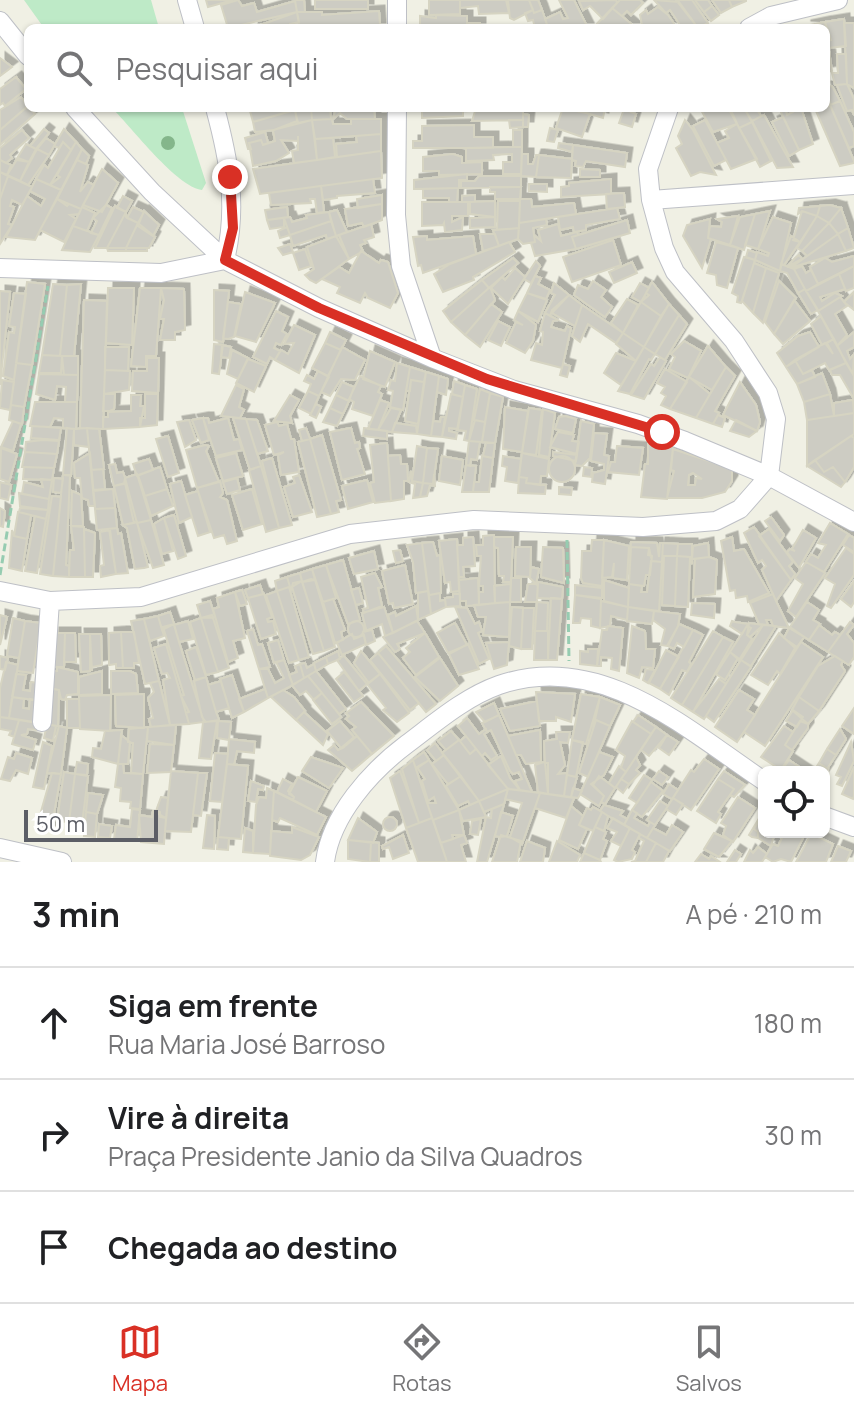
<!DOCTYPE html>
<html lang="pt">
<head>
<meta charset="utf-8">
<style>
  :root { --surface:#fff; --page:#f2f2f2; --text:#202124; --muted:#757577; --line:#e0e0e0; --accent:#d93025 }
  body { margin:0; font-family:Manrope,sans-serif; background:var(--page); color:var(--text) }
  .controls { position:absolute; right:24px; bottom:24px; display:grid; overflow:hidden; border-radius:12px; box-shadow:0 2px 6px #0004 }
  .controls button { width:72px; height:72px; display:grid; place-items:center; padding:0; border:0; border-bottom:2px solid var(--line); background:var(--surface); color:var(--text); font:40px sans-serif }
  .scale { position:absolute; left:24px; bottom:20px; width:134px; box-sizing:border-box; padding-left:8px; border:4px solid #5c5e66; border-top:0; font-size:22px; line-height:28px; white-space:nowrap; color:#5c5e66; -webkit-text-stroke:6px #fff; paint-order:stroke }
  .stop { position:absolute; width:24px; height:24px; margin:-18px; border:6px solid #d93025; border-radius:50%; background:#fff }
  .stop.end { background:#d93025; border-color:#fff; box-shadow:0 2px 8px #0008 }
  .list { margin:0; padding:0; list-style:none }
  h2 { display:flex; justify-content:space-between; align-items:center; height:104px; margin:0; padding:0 32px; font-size:34px }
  h2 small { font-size:26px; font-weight:400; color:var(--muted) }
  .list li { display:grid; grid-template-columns:52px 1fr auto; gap:24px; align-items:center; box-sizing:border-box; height:112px; padding:0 32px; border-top:2px solid var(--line) }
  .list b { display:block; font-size:30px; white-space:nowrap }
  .list p { margin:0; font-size:26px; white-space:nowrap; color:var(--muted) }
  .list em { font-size:26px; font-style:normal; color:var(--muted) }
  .icon { flex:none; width:44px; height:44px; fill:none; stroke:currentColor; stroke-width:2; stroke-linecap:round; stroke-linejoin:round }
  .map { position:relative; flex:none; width:854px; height:862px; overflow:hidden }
  .search { position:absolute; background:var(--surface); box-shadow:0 2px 6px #0004; left:24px; right:24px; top:24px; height:88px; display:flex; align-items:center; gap:20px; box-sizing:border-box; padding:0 28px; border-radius:12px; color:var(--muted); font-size:30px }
  .sheet { height:440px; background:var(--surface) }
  nav { display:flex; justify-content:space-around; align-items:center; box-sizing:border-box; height:112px; border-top:2px solid var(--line); background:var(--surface); font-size:22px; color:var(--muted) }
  nav a { display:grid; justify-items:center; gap:4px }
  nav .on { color:var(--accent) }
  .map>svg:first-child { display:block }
  .green { fill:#beeac7 }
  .building { fill:#cdccc3; stroke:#d6d4c2; stroke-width:2; fill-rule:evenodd; filter:url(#shadow) }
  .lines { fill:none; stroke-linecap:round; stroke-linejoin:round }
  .minor-casing { stroke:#bec0c6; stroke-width:20 }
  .path { stroke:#96ccb1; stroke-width:3; stroke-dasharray:8 4; stroke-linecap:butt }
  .minor { stroke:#fff; stroke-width:18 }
  .tree { fill:#84b68b }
  .route { stroke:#d93025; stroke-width:10 }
</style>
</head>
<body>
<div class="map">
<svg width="854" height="862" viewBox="0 0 854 862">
  <defs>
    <filter id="shadow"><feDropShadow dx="5.5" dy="-5.5" stdDeviation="0" flood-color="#0004"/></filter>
  </defs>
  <rect width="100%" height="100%" fill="#f0f0e4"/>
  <path class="green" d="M24,0h127l8,28h-115z
    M112,108h70l24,75 -4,7c-25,-3 -70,-62 -90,-82z"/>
  <path class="building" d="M206,0h27l-25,7z
    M238,0l4,6 12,-3 3,9 38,-11 2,11 -69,16 -7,-23z
    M304,0l1,12h-8l-2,-12z
    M315,0h53v9h-53z
    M429,0h31v14l-31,1z
    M460,0h46l3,13 -30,1 -1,-8 -18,2z
    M508,0h21l4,10 -19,10 -4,-2z
    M529,0h9l4,10 -8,3z
    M559,0h15l14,28h-40l-3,-9 15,-7 3,7 5,-1z
    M616,0l1,3 -14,16 -13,-13 -7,4 -4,-9z
    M620,0h20l3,3 -12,12 -4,-4 -5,5 -10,-8z
    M654,0l25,2 19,26 -8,-3 -8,3 -12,-18 -4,3z
    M676,0h16l16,23 -10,5z
    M695,0h13l4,6 -8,6z
    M712,0h17l3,7 -11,6z
    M729,0h17v1l-14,6z
    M712,6l7,9 -8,6 -7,-9z
    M658,7l10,8 9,13 -35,-3 -2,-10 6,-5 2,4z
    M612,8l11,9 13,11h-43z
    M533,10l1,3 8,-3 6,17 -13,1 -2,-8 -5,1 -3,-8z
    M379,11l1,14h-81l-2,-13h25v3z
    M297,12l2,10 -9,2 1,4h-39z
    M436,15l31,1v7h13v5h-60v-12l16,2z
    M844,19l2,27 -18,2 -1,-7 4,-1 -6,-18z
    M825,22l1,6 -21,-2z
    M844,23h10v65l-7,-4z
    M299,25h81v3h-81z
    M826,31l6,40 -6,1z
    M837,54h9l1,30 -12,1 -3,-12h6z
    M0,58l12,9 -12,9z
    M16,77l10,12 -21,17 -2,-3 -3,2v-16z
    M847,84l7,15v16l-2,-5 -5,1 -10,-26z
    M832,86l8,15 -10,4 -4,-18z
    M21,97l7,9 -28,24v-20z
    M840,101l14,31v14l-5,2 -19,-43z
    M830,105l24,56v2l-14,3 -24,-55z
    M28,106l7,8 -35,31v-15z
    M263,108h38l-48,14 -3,-11z
    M301,108h10l1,12 -14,3 -3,-13z
    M311,108l19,1 1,10 -19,1z
    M336,108h38l1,11h-28l-7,-6 -7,6z
    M422,108h41v8l-41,2z
    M476,108h47v12l-51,1z
    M563,108l27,6 -8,23 -26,-9z
    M570,108h35l-2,10z
    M700,108h28l9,16 -24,8z
    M730,108h14l8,14 -13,6z
    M744,108h12l5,8 -9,5z
    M779,108h6l2,7 6,-3 -2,-4h10l12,36 -14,6z
    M624,109l12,5 -4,13 -13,-4z
    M295,110l2,11 -23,9 -19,2 -2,-10z
    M523,114l6,1 -1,12h-5z
    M764,115l29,52 -16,1 -25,-47z
    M783,117l16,33 -10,6 -17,-34z
    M332,119l1,5h18v-5h30v15l-66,5 -3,-19z
    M312,120l5,40 -23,3 -2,-12 6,-1v-14v5l-17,-1 8,13 -13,8 -23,5 -4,-23 12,-3 2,5 12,-4 -2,-11z
    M509,120h14v7l-13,1z
    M685,120l8,10 23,45 -16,-3 -9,4 -15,-28 6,-4 -4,-8z
    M705,120l21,40 -12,6 -21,-40z
    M752,122l19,39 -11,6 -21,-39z
    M737,124l20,35 -26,10 -14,-26 12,-5 -4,-7z
    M474,125v12h19v11h-80v-7h9v-15z
    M550,128l8,2 -4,12 -7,-1z
    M44,129l5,4 -13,16 -6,-3z
    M64,129l12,13 -5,8 -8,-8 -4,6 -5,-2z
    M22,130l7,8 -19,17 2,3 -6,5 -6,-3v-12z
    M513,130h9v17h-9z
    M265,132l3,11 -5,2 -2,-5 -12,3 2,6h-3l-3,-11z
    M381,134v17l-44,6 -1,-13 21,-2 -1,-6z
    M46,138l9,6 -6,11 -12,-6z
    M333,138l2,19 -18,3 -2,-21z
    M63,142l8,8 -21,35 -14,-6 8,-14 4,3z
    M76,142l6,7 -21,41 -11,-5 10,-8 -3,-2z
    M559,143l14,2 -1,7 -14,-4z
    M26,144l10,5 -7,13 -13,-2z
    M573,145l54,8 -2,14 -39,-6 -3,6 -8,-1 1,-5 -4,-1z
    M513,147h9l-1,27h-18v-12h9v-8l-19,1 1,5 -28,1v-13z
    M37,149l12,6 -21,30 -8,-4z
    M82,149l7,7 -3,8 -9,-4z
    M381,151l1,27 -122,16 -7,-25z
    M453,154l9,3v6l20,-1v12l-43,1v-4h-16v-14z
    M522,154h6v10h5l3,-9h3l-3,22 -15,-1z
    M539,155l33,4 -1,19 -35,-1z
    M18,158l11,4 -9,19 -13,-6z
    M0,160l11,5 -4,10 -7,-3z
    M77,160l11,5 -8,27 8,-10 6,3 -13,24 -24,-10z
    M102,169l16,14 -16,29 -19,-7z
    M580,169l20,1v7h-20z
    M0,172l8,4 -8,23z
    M467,174v6h-8v8l-45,1v-9z
    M8,176l24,11 -10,18 -10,-5 -2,6 4,1 -6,17 4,1 -12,19v-45z
    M479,176h42v11l-60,1v-7h14z
    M36,179l25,11 -26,50 -29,-3 21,-41 14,10 4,-7 -15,-8z
    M373,179l2,14 -38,3v2l-14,2 -2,-14z
    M611,179v15l-50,3v-10l8,-1v-3z
    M529,184h18v8l-18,-1z
    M321,186l3,26 -7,1 -2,-14h-5l1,4 -40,2 -2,-12z
    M490,187h31l-1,12h-25v-7h-5z
    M458,188l-1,14h-8v-4h-26v-9z
    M624,193l1,14 -18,2 -1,-15z
    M382,195v9l-24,4 -1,-9z
    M475,195v7h-13v-6z
    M123,196l9,5 -6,11 -9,-4z
    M57,199l10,7 2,-2 12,5 -2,5 -9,1 6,4 -12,23 -24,-12z
    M520,199h11l1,8 42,-4 2,11 -57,9z
    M495,201v16l-25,-3v-12z
    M498,201h22l-1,27 -22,2z
    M422,202h46v14h-16v6l11,-5 -1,13 -17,2 -1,-9 -1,2 -21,1z
    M382,204v16l-18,7 -2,-4 -14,3 -3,-17z
    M106,205l6,3 -13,27 -8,-2 6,-12 -4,-3z
    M830,205l11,3 -12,15 -12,-7 3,-10z
    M115,206l11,6 -19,36h-12z
    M820,206l-3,10 -15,-5 -4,3 1,-6z
    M82,207l13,6 -8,18 -14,-5z
    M133,207l11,5 -6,11 -11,-5z
    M287,207l1,10 -21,3 -2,-10z
    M617,208l3,11 -34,6v5l-12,2 -1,-5 -13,3 -2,-13z
    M841,208l7,20 -10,6 -9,-11z
    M337,210l10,22 -11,4 -7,-24z
    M144,211l15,14 -6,11 -15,-10z
    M770,211l-12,38 -13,-4 10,-31z
    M802,211l15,5 -17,26 -7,-2z
    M126,212v5l12,6 -12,25h-19z
    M329,212l2,9 -41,14 -6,-17 6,-1 2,5 15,-4 -1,-3z
    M755,214l-11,36 -14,-5 10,-28z
    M738,216l-8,29 -22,-7 2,-12 11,1 1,-5 -5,-3z
    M817,216l12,7 -27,28 -5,-3z
    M495,217v10l-25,1v-10z
    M773,217l18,6 -11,48 -25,-11 2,-8 11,4 1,-3 -11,-4z
    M284,218v9l-14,2 -3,-9z
    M546,219l1,6 -14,3 2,14 -12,2 -5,-5 1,-16z
    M710,219l-2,19 3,1 -9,29 -19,-32 4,-11z
    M627,220l3,13 -54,16 -4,-12z
    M331,221l5,15 -9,3 -1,-4 -33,11 -3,-11z
    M138,223l17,14 -6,11h-23z
    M829,223l9,11 -31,22 -5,-5z
    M371,224l3,13 -10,3 2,3 -6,2 3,6 -14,8 -10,-24z
    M558,224l3,12 16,-4 1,3 -6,2 4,12 -41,7 -4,-13 4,-1 -1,-7 7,6 -3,-11z
    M73,226l26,9 -9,17 -28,-2z
    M287,227l3,8 -10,3 -2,-7z
    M519,228l-1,11 -19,7 -6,-16z
    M848,228l6,20 -8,3 -8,-17z
    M480,234h15l4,12 -16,5z
    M838,234l8,17 -56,17 23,-16z
    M336,236l13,23 -33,24 -6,-3 -5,-5 9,-6 -7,-22z
    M427,236v4l46,-4 3,18 -53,19 -2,-8 -3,1 -5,-29z
    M791,236l9,6 -16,23 -3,-1z
    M613,240l8,25 -49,17 -9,-25z
    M509,242l6,10 -42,25 1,3 -31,12 -9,-18 16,-10z
    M716,242l22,6 -11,40 -10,-3 -1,-10 -9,-2z
    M290,244l3,8 -10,3 -5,-7z
    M107,248h19v3h-18z
    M126,248h21v3h-21z
    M305,249l6,17 -12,4 -6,-17z
    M748,250l9,3 -2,7 -9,-3z
    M361,251l18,12 2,-3 7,2 10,31 -8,15 -22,-10 -3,-5 -5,10 -23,-10 3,-6 -18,-8 17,-12 10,6z
    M799,255l3,4 -15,8 8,-9z
    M854,256v10l-36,18 -8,-17 15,-9 7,4z
    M744,257l11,3 -14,43 -4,-1 1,-6 -6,-3z
    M513,258l5,5 -29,25 -7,-8z
    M536,261l4,5 -9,17 -7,-4z
    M632,262l5,11 -23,10 -5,-11z
    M754,263l12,5 -13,45 -11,-12z
    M781,264l13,5 11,20 -7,4 -11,-20 -7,-2z
    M802,266l4,7 5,-3 7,14 -12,7 -12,-22z
    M854,266v22l-8,3 -7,-17z
    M515,268l10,9 -17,27 -17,-16 11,-11 3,3z
    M766,268l13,5 -16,50 -10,-10z
    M839,274l6,15 -25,8 2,4 13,-8 7,3 -24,15 -12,-20z
    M535,276l6,2 -3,6 12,6 -4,9 -19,-6z
    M482,280l7,8 -38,34 -8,-11z
    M593,281l13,9 -5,7 11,10 -7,10 -31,-22 4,-10 10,4z
    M779,281l17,17 -22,36 -9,-12z
    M27,282l18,2 -13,81 -16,-2z
    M652,282l17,22 -8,12 -20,-14 8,-7 -3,-2z
    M554,283l15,12 -17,15 -2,6 -5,-3 10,-18 -4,-2z
    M640,283l9,5 -8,14 -9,-5z
    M53,284l14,1 -7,71 -18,-1z
    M81,284l-7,72h-14l7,-71z
    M490,287l5,13 -30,35 -14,-13z
    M108,288h26l-2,57 -26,-2z
    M140,288h21l-5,68h-10v11l-15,-1z
    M161,288l23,1 1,41 -10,2v8h-15l4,-21h-4l4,-19z
    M805,289l13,21 -7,4 -13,-21z
    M214,290l15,1 -6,51 -9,-2z
    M0,291l10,1 -10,93z
    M245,292l30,11 -19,39 -21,-6z
    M854,292v18l-10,-8z
    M14,293l12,1 -12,86 -11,-4 6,-44 5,1 1,-6 -6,-1z
    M527,293l20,7 -9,22 -20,-11z
    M569,295l13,10 -7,21 -23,-13z
    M840,297l7,9 -12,8 12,21 -10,11 -19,-35z
    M627,299l11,6 -15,28 -12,-10z
    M84,300l23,1 -4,128 -23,-1z
    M794,300l16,21 -27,23 -9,-10z
    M228,302l13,2 -7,33 -6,2 -5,-1z
    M641,302l20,14 -17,31 -21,-14z
    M491,304l11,8 -22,35 -15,-12z
    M669,304l10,11 -24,39 -11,-7z
    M582,305l41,28 -7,10 -28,-19 -8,18 -8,-6z
    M276,311l12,6 -6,14 5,3 -6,11 -5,-2 -2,5 6,3 -5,9 -5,-3 -3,7 -14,-7z
    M518,311l18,14 -3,16 -8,12 -19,-10 10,-21 7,3 -9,-5z
    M545,313l13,7 -5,1 -2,6 14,4 2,-5 4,2 -9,40 -31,-8 5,-17 6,2 1,-13 -3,-1z
    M679,315l8,9 -22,36 -10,-6z
    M821,316l13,23 -12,6 -11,-21z
    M498,321l12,6 -9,19 -13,-6z
    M294,325l21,10 -16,38 -24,-13 6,-10 7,4 6,-11 -10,1z
    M330,332l16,8 -5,10 -16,-7z
    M810,332l9,15 -33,20 -9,-14 21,-17z
    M854,332v15l-7,4 3,8 4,-5 -1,20 -16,-28z
    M623,333l21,14 -8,14 -20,-17z
    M834,339l12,24 -17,7 -4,-7 -22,11 -8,-14 30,-17 8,11 -6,-11z
    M684,341l17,10 -13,27 -19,-9 6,-12 -4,-3z
    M325,343l16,7 -13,26 -16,-8z
    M214,344l9,1 -4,29 -7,-1z
    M222,345l9,2 -2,11 -8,-1z
    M708,346l18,21 -14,23 -23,-13z
    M105,347h24l-1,24 -23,-1z
    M342,347l23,13 -10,20 -14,-1 -11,17 -9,-4z
    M644,347l11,7 -4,6 -2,-1 -19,35 -12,-3z
    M232,350l16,8 -10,21 -11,-5z
    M370,351l25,11 -10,25 -22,-8z
    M616,353l20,8 -15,24 -17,-12z
    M42,355l20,1 -1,17h-22z
    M62,356h16v19h-14z
    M660,357l6,4 -22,38 -13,-4 20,-31 3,2z
    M147,358h12l-1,35 -26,-2 1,-20h14z
    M248,359l18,7 -12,26 -18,-9z
    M795,360l8,14 9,-4 3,7 -18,7 -11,-17z
    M16,363l16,2 -8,42 -13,-2z
    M397,363l13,4 -7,43 -13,-3 3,-16 -5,-1 3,-10 4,1z
    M846,363l8,13v23l-14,-24h-8l-2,-5z
    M563,364l7,2 -3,11 -7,-2z
    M410,367l16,5 -2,10 -13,-2 -1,11h-4z
    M726,367l9,9 -20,35 4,2 -6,11 -17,-6z
    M665,369l22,13 -17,27 -9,-4 5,-9 -5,-3 4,-6 -8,-4z
    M105,370l25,1 -1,19 -25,4z
    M318,371l11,6 -10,19 -11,-5 3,-7 -7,-3 3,-6 7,4z
    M426,372l13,4 -8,60 -14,-2z
    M822,373l8,21 -26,8 -7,-18z
    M39,374l39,1 -1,27h-12l1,-15 -9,-1 -2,14 -19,-6z
    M360,376l21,10 -3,6 4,2 -9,22 -21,-7 2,-7 -5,-3z
    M439,376l9,3 -2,16 -9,-3z
    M689,377l21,17 -14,24 -26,-9z
    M2,380l12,2 -4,28 -10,-2z
    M411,380l13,2 -6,42 -13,-3z
    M454,381l11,4 -2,12 -11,-3z
    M342,382l12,5 -5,14 -13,-6z
    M740,382l16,23 4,17 -3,9 -34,-16z
    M236,385l8,4 -5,18 5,3 -4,8 -19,-2z
    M465,385l12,4 -8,52 -5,-1 2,-9 -9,-1z
    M480,389l10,4 -5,29 -11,-2z
    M308,391l11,5 -8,18 -12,-6z
    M490,393l13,4 -8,46 -13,-1z
    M104,394h11l-1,15 -4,2h-7z
    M145,394h13l-1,31 -17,2v-9h5z
    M451,394l12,3 -5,32 -9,-1v3l8,2 -1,6 -14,-2z
    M830,394l4,22 -27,4 -3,-18z
    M131,395h10l-1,11h4l-4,21 -37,2v-12h5v-5l23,-1z
    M290,395l9,5 -9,16 2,7 -18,-2z
    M336,395l13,6 -6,13 -13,-6z
    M380,400l9,3 -11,27 -10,-1z
    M853,400l1,13 -20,3v-13z
    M35,402h42l-1,27 -13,-1v-9l-9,-1 -4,9 -20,-1z
    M316,404l5,3 -5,11 -6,-3z
    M11,405l13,2 -2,17 -13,-4z
    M505,407l23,4 -6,41 -19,-3z
    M330,408l13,6 -6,12 -14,-4z
    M391,408l10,2 -9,22 -14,-2z
    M529,408l13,2 -6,45 -14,-2z
    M543,409l12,4 -6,44 -10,-2z
    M854,413v21l-47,32v-46z
    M718,415l7,3 -3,9 -9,-3z
    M565,416l11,3 -3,14 -18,-4 4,-12z
    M441,417h4l-3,20 -11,-1 2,-15 7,1z
    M203,418h5l1,5 19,-5 6,22 5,-1 3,11 -26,6z
    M203,418l6,22 -8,3 -9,-23z
    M233,418l13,1 15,47 -11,4z
    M246,419l11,1 11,31 -11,3z
    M189,420l7,20 -11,7 -8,-25z
    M475,420l10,2 -3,20 -13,-1z
    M736,420l21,11 -8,6 -19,-6z
    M13,421l8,3 -8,27 -12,-4z
    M581,421l13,3 -4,34 -8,8 -7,-1z
    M277,422l2,4 8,-2 4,15h3l5,33 -18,3 -3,-20 6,-3 -10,3 -9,-30z
    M395,423l21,3 1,8 -25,-2z
    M32,426l29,2 -2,12 -28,-2z
    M67,428l7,1 -3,47 -8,-1z
    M87,428l2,19 -15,-2v-16z
    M87,428l12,1 5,40 -13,1z
    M306,428l4,11 -8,2 -3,-11z
    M351,428l4,15 4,-1 1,6 -3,1 8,25 -23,6 -12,-48z
    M364,428l23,3v8l-24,-3z
    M558,432l16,3 -2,6 7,1 -2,12 -27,-7z
    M594,433l13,1 -3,21 5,1 -4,28 -13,-2 1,-9 11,-3v-6l-13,-3z
    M322,435l19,65 -5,1 3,11 -8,2 -21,-75z
    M168,436l11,37 -11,4 -12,-38z
    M851,436l3,2v29l-9,15 -12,-15 -9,5 -9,-12z
    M310,439l21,75 -14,3 -19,-75z
    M43,440l16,1 -2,13 -32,-2 1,-10z
    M469,441l11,1 -3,18 -6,-1 -1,7 -4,-1z
    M648,442l25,5 -6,52 -26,-2 4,-33h3z
    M387,443l4,58 -16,2 -5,-20 4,-1 -4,-37z
    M486,443h9l-2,15 -10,-2z
    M205,445l4,1 -3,5 13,31 -22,6 -11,-38z
    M417,446l10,2 -4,35 -11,-2z
    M617,446l26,2 -4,27 -31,-3 3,-10h4z
    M1,448l16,6 -8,28 -9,-3z
    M427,448l11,1 -5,35 -10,-1z
    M673,449l59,20v12l-7,11 -23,6h-35l7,-27 -3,-1zM693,473l9,6 -6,-1 -1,7h-7l1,-10z
    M25,452l32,2 -3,14 -32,-1z
    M553,452l24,3 -1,6 -23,-5z
    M90,453l5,53h-6l-1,-6 -6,-2 -2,-20h-5l-1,-15z
    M236,453l7,23 -20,5 -7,-23z
    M522,453l27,6 -2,17h-6l-1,9 -14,-2 1,-5 -8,-1z
    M400,455l1,9h6l1,17h-4v18l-13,2 -3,-45z
    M549 469a13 13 0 1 1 26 0a13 13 0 1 1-26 0Z
    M442,456l21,4 -3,25 -21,-4z
    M482,456l11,2 -4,34h-16l1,-10h5z
    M503,456l18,3 -3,24 -13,-2 2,-14 -5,-1z
    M272,458l20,67 -13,3 -17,-67z
    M149,459l4,11 -16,6 -4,-12z
    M815,460l9,12 9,-5 12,15 -4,5 -34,-21z
    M115,464l2,9 6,-1 2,6 -1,6 -10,2 -5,-21z
    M466,465l10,1 -3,26h-11z
    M261,466l18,62 -13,4 -17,-62z
    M24,467l30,1 -2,12 -29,-1z
    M160,467l7,22 -22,7 -7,-21z
    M584,467l8,1 -1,9 -8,-1z
    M103,469l2,20 -12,1 -2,-20z
    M411,471l1,10 11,2 -3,14 -7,1 2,-14 -6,-2z
    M137,474l14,46 -14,3 -12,-45z
    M434,474l1,12 -5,-1 -3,11 -7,1 3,-14 10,1z
    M63,475h7l-4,90 3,1v11l-16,-1z
    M299,475l13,37 -19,5 -9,-30 11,-4 -2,-6z
    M519,477l8,1 -1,5 20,2 -1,9 -27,-1z
    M54,478l9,1 -2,14 -8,-1z
    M237,478l3,12 -13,4 -4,-12z
    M41,479l11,1 -3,19 -27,-5 2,-12 19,5z
    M367,480l6,22 -25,7 -6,-23z
    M181,481l11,36 -13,6 -9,-39z
    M220,481l3,12 -3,4 7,3 10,41 -10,3 -3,-9 -10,3 -17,-50z
    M0,482l11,3 -3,15 -8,-2z
    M125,483l9,40 -11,2 -9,-39z
    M559,487l13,1 -1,7 -12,-1z
    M113,489l2,19 -20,1 -2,-18z
    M167,489l6,17 -22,10 -6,-20z
    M252,489l10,35 -19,6 -11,-35z
    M72,491l9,4 2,31h-12z
    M198,491l12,41 -12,4 -13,-41z
    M19,493l30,6 -1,11 -28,-4z
    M52,496l9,1 -8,79 -13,-2z
    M0,508l5,3 -2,16 -3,-1z
    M20,508l28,2 -2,9 -27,-7z
    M115,508l2,20 -20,2 -2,-21z
    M18,512l13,3 -4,24 -13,-3z
    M174,515l12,41 -8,3 -14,-41z
    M35,516l11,3 -9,54 -12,-2z
    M771,517l13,18 -4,6 -15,-20z
    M164,518l9,33 -11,3 -8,-30z
    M151,520l13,45 -11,3 -16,-45z
    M137,522l11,45 -4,1 -9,1 -8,-41 -4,-3z
    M830,523l18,11 -24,38 -18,-10 5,-8 7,4 8,-13 -8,-2z
    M71,526l13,1 1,50h-16l1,-27h4z
    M754,527l37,53 -15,21 -14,-31 4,-4 -4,-6 -4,3 -14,-30z
    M117,528l1,6 3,-1 7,40 -12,1 -7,-45z
    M84,529l11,4 -2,44h-8z
    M769,529l24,33 -4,4 6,8 -4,6 -32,-44z
    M12,530l2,6 13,3 -5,32 -13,-3z
    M110,530l6,44 -15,3 -1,-11 4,-1 -4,-33z
    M803,530l13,8 -17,30 -12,-16 3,-3 5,2 -3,-2z
    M494,535l1,68 -16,2v-13h4v-6h-4l2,-30h-4l-1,-11h7v-9z
    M849,535l5,3v14l-11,-7z
    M473,537l2,29 -12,1 1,10h-5l-2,-32h6v-7z
    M494,537h19l-2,45h-8l1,-6h-5l-1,-28 -4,-1z
    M732,537l2,14 10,-2 25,44 -21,9 -1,-6 -11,2 -1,-8 -5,1 -9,-50z
    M457,539l2,52 -8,1 -1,-10 -5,1 -6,-42z
    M592,540h12l-2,46 -19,-3 -2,-5 1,-27h9z
    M604,540l25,6 -2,34 -14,-2 1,-15 -2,14 -10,1z
    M433,542l4,14 3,-1 1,38 -12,2 -7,-52z
    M631,542l26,1 2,14 1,-14h3l-1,19 -10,-1 -3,-13 -18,-1 -1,8z
    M422,543l6,48 -12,2 -3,-31 -6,-17z
    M663,543l15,1 -1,12h-13l-2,7z
    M708,543l1,14 -17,2 1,-13z
    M678,544h14v20l-2,-7 -13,-1z
    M516,547h15l-1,30 -15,-1z
    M543,547l20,1 1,35 -23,-6z
    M631,547l18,1 -1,7 4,1 -2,19h-4l-2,11 -15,-2z
    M846,548l8,6v21l-23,33 -4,-2 8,-22 -10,-6z
    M400,550l3,11 -7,2 -3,-12z
    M374,551l4,18 -24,5 -5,-16z
    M664,556h13l-2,50 -13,-1z
    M677,556l13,1 -2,50 -13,-1z
    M709,557l8,3 -2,34 -22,3 2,-38z
    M343,560l17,60 -12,4 -22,-59z
    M651,561l11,1 -3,49 -31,-4 1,-23 13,2 -1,6h6z
    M806,562l19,11 -29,44 -8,-6 15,-27 -8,-6z
    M326,565l10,33 -13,4 -11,-33z
    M405,565l8,39 -19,4 -1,-5 -4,1 -7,-33z
    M531,567l8,2 -3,15 -6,-6z
    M312,569l3,11 -13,2 -2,-9z
    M300,573l2,8 -9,2 -2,7 -4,-13z
    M375,573l7,14 -4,1 4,18 -18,7 -1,-4 5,-1 -7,-31z
    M287,577l4,13 -2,-3 -12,4 -2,-10z
    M478,578l1,27 -13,1v-5h-6l-1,-21z
    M511,578h10v24h-11z
    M311,579l4,1 20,67 -11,4 -22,-69z
    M604,580l25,8 -1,19 -24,-6z
    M302,581l22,70 -11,3 -21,-67z
    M854,581v21l-3,5 -10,-8z
    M538,582l25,5 -1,12 -25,-1z
    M511,584l-1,18 -15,1 -1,-17z
    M528,584h10l-1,18h-12z
    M260,585l3,9 -15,4 -3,-8z
    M575,585l27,3v10l-27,-3z
    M289,587l20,70 -10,3 -22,-69z
    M359,588l4,15 -7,2 -5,-15z
    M242,590l5,14 -7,2 -5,-14z
    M277,591l22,69 -10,3 -23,-68z
    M428,591l3,23 -13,6v-27z
    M235,592l10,46 -12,3 5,17 -10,4 -15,-53 6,-2 -2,-9z
    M440,593v8l5,-1 1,7 -15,7 -2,-19z
    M264,594l8,23 -5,2 1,3 5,-1 3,13 -15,5 -13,-41z
    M453,594h7v12l-14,1 -1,-9 8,-1z
    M773,594l3,7 13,27 -16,-2 -2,-6h-5l2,5 -9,-1 -9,-21z
    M575,595l26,4 -1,29 -9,-2v-7l-10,-1 -1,5h-7z
    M551,598l11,1 -5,61h-9z
    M333,599l12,31 -4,2 2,8 -8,3 -12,-41z
    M210,601l5,16 -14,1 -4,-13z
    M601,601l27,6 -1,13 -16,-4 -1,10 -10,2z
    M510,602l-1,35 -26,-2 3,-18h-8l-4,-12z
    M537,602l11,1 -1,28h-12z
    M807,602l12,8 -6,10 7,4 -11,16 -19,-13z
    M692,603l23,1 -1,14 -23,-3z
    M416,606l2,14 -25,13 -5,-18 7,-3 1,4z
    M384,607l9,26 -8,3 -3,-12 -19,8 3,-3 -4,-16z
    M455,607l12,1 8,16 4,-2 3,9 -4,2 11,26 -10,5z
    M512,607l11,1 -2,41 -12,-3z
    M628,607l26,4 -2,13 -25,-3z
    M523,608h11l-2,41h-11z
    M654,611l26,3 -2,12 -11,20 -6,-1 4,-16 -12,-9z
    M170,612l4,12 -12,6 -4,-14z
    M0,615l7,2 -7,28z
    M212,615l17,53 -11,4 -17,-54z
    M158,616l6,20 -14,5 -6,-22z
    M13,618l12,3 -6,37 -12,-2z
    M201,618l17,54 -12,3 -16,-53z
    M144,619l15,62 -14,3 -14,-63z
    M25,621l16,2 -8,50 -16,-2z
    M188,621l5,18 -14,3 -5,-17z
    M417,621l8,12 -28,11 3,5 -5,3 -12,-15z
    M732,621l3,1 13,2 -6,10 -12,-8z
    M348 629a8 8 0 1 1 16 0a8 8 0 1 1-16 0Z
    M850,622l4,3 -7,9 7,9v14l-5,8 -21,-13z
    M455,623l12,22 -19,8 -11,-20z
    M749,623l14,2 -13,12 -3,-2z
    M174,624l5,18 25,80 -15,2 -3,-11 3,-1 -8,-16 3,-1 -21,-68z
    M679,624l14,6 -9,17 -7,-4 -3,6 -6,-3z
    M763,625l13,1 -25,40 -10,-6z
    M819,625l13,10 3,-3 5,3 -12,17 -19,-12z
    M608,626l15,2 -4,43 -8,-2 1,-11 -11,-1v9h-4l5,-36h5z
    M632,626l13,5 1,18h9l-2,19 -11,-1 -3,11 -12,-5z
    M747,626l4,2 -4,7 5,4 -13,21 -9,-8z
    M789,628l15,9 -7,10 -13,-9z
    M253,629l5,16 4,-1 8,23 -11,2 -12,-38z
    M372,630l3,11 -9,4 -3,-13z
    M693,630l10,5 -14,27 2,2 -4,8 -5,-2 -13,25 -9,-6z
    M535,631h13v29h-14z
    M713,631l10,6 -41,68 -11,-7z
    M121,632h13l5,31h-5v5h-11z
    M121,632l2,36h-7v-4l-7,1v-32z
    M54,633h11l-1,34h-12z
    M65,633h10l1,29h-12z
    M425,633l14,24 -23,18 -13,-17 7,-6 -4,-4z
    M779,633l16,15 -15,26 -3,-3 -9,14 -17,-10z
    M79,634h11v37l-9,1z
    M90,634h11l1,31 -10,2v4z
    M352,634l2,5 10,-4 2,9 -24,11 -5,-12z
    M723,637l10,5 -40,70 -11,-7z
    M278,640l6,20 -10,3 -6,-20z
    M509,642l-2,23 -13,4 -8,-26z
    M801,642l22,15 -58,89 -21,-14z
    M166,644l18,62 5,18 -19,1 -7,-45 7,-2 -3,-5 -5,1 -8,-26z
    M468,644l11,25 -20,6 -10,-21z
    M386,646l50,58 -10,8 -48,-59z
    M196,647l10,30 -11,3 -9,-29z
    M588,649h10l-1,17 -17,-2v-13l8,1z
    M666,650l13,7 -19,32 -11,-6z
    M338,651l2,8 -12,5 -2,-7z
    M361,651l19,23 -11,9 -15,-20z
    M730,652l8,6 -13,22 -9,-6z
    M378,653l41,50 -9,7 -40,-50z
    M0,656l8,2 -3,12 -5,-1z
    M344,656l23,28 -8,7 -22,-31z
    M835,656l8,5 -2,4 4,6 -26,40 -20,-14 19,-31z
    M326,657l2,7 -12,7 -2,-8z
    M440,658l18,28 -18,15 -25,-24z
    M284,660l9,25 -25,13 -9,-29h9l7,14 9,-5 -8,-16z
    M741,660l10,7 -37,55 -8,-6z
    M6,662l12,3 -9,53 -9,-1v-29z
    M305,663l2,5 7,-4 2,7 -12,7 -4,-14z
    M300,664l4,14 -11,7 -4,-10 8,-3 -2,-6z
    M57,667l21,5v22l-11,1 -2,5 -4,-1 -2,-9 -9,-2v-17h7z
    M646,669l9,1 -7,13 -5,-3z
    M102,671v23l-23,1v-18z
    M111,671h19l6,3 2,19 -27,1z
    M316,671l30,38 -7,5 -31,-38z
    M344,672l19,24 -9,6 -18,-23z
    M16,674l10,1 -3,15 7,1 1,-9 13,2 -2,17 -30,-4z
    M380,674l29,39 -12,9 -14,-12 3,-2 -19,-24z
    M232,675l12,37 -12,6 -12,-39z
    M308,676l14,17 -8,7 -8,-9 -6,4 -8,-10z
    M206,677l10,35 3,8 -13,2 -4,-5 -8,-36z
    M719,679l7,5 -22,35 -11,-7z
    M159,681l11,44 -19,2 -2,-8 4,-1 -5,-20 6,-6 -4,-9z
    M221,681l8,27 -13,4 -8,-27z
    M47,688l12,2 -1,36 -14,-2z
    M265,689l3,9 -24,14 -5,-13z
    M283,690l11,7 11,14 -9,9 -25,-23z
    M739,690l15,9 -7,11 8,5 -18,27 -22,-15z
    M536,692l39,2 -4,28 -15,-5v4h-17z
    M322,693l19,24 -9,7 -19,-24z
    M144,694v34l-28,-2 -1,-31z
    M581,694l19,3 -14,47 -14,-4z
    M111,695l-1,36 -30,-2 -1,-33z
    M12,697l12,2 -1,9 6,1 1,-10 12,2 -2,22 -31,-5z
    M600,697l20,8 -10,21 -14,-6 -3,9z
    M799,697l20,14 -11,13 -16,-14z
    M67,699h12l1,29h-13z
    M537,701l3,25 -30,5 -10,-22z
    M361,702l33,34 -22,18 -20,-24 4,-3 -10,-8 3,-3 -3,-3z
    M494,703l5,12 -14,7 -9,-10z
    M854,708v26l-12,-8z
    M793,710l10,7 -6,10 -11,-6z
    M304,712l24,22 -5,11 -27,-25z
    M499,715l33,77 -12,-2 -5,-9 7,-2 -3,-7 -6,2 -3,-3 -19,-41 -4,2 -5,-9z
    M638,715l18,12 -5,7 -18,-12z
    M0,717l19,3 -5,17 -5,-2 2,-4 -11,-2z
    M467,718l12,16 7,-5 1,3 -3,2 13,22 -6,4 -6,-7 -3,3 -24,-30z
    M19,720l18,3 -1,7 -8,-1 -1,5 -6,1 15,5 -3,10 -21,-6z
    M596,720l14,6 -22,51 -9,-4z
    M217,721l-6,38 -12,-1 4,-36z
    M218,721l13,1 -2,18 -12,-2z
    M340,721l14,16 -13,11 -14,-17z
    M632,721l19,13 -25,38 -5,-4 4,-12 -9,-6z
    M800,721l8,3v4l-16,22 -7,-5z
    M47,724l9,2 -3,15 -9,-3z
    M176,725l-2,20 -27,-4 1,-14z
    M59,726l8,2 -6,46 -14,-1z
    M784,726l9,6 -8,13 8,6 -12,19 -20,-13z
    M148,727l-5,47 -12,-1 2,-30 -5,-1 1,-13z
    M656,727l11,8 -18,21 -8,-6z
    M840,729l6,10 -10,16 -9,-6z
    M122,730l-4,34 -26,-7 1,-9 8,1 4,-18z
    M540,730l1,32 -15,2 -5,-9h-5l-8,-19z
    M451,731l8,9 -13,10 -8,-9z
    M556,732h14l-2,11 -8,-1 5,23 -7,9 9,-1 -3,23 -16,-2v-31h-3l-1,-22 13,-2z
    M121,735l9,7 -2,22h-10z
    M667,735l11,7 -9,13 -10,-7z
    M357,736l15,18 -20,17 -24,-21 6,-5 4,5 5,-2z
    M466,736l10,13 -6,5 -10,-13z
    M229,739l26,3 -1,11 -17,-2 -3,14 -7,-1z
    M459,740l11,14 6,-5 32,40 -29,12 -37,-48z
    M572,740l11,2 -7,35 -9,-2z
    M43,742l9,4 -8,43 -11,-2z
    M851,742l3,19 -12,25 -5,-2 4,-7 -5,-2z
    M435,743l9,12 -8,6 -9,-11z
    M150,744l24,1 -3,27 -24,1z
    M827,749l9,6 -9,14 -8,-6z
    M424,752l5,8 -13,9 -3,-9z
    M599,752l14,5 -9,18 -13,9 13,12 -5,10 -19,-12z
    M16,753l16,5 -4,16 -12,-4 -6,11 -9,-2 7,-22 6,2z
    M215,753l13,1 -6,48 -12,-1z
    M444,755l17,21 -13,8 -16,-20z
    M501,756l9,22 10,12 -12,-1 -20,-24z
    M311,757l32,11 -14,20 -27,-17z
    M636,757l4,8 -4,5 4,3 -11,11 -8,-5z
    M704,759l15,10 -28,41 -18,-12 18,-28 3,2z
    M413,760l19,58 -13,5 -17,-54z
    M429,760l30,50 -26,10 -6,-17h9l-2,-6 -6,4 -6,-20 3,-2 -8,-12z
    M789,760l18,12h-23l-2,-2z
    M77,762l11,2 -1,11 -12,-1z
    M544,762l1,1 3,31 -10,-2 -3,-27z
    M819,763l9,6 -4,6v-3h-11z
    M118,764h5l1,9 19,1 -3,35 -10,-1 1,-6 -11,-1 1,-13 -6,-1z
    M227,764l21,2 -7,73 -23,-2z
    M619,766l7,6 -11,16 -6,-5z
    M854,767v29l-1,3 -11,-5z
    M171,771l27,2 -7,59 -26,-1z
    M400,771l19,52 -13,5 -16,-50z
    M659,771l9,6 -6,8 -9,-6z
    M724,771l21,14 -11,12 -4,-2 4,-6 -16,-10z
    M64,772l11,2 -6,48 -12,-1z
    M52,773l9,1 -10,57 -15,-2z
    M198,773h9l-6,43 -8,-1z
    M75,774l13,2 -6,48 -13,-2z
    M567,775l10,2 -6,20 -7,-1z
    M644,775l8,5 -15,23 -8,-5z
    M461,776l18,25 -9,4 -2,-4 -10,5 -12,-20z
    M599,776l16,12 -10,16 -4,-2 3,-6 -11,-11z
    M298,777l29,14 -11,21 -23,-12 1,-3 -5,-3z
    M283,779l9,5 -4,7 6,6 -1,3 -16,-8z
    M621,779l8,5 -6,9 -7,-6z
    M718,779l16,10 -16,23 3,2 -5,9 -19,-12z
    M251,781l13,5 -1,4 -5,-1 -2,13 -8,-1z
    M651,782l12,9 -21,26 -10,-7z
    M669,784l9,6 -6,9 -9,-5z
    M267,788l7,3 -4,63 -17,-1 3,-48 3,-8 7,1z
    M573,788l9,3 -4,7 -7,-1z
    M508,789l32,4 -18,51 -12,-7 12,-34 -17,-4z
    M508,789l-4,15 -20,8 -5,-11z
    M274,791l52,26 -9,18 -37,-17 -2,4 -6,-2z
    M88,793l15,2 -6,19 -11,-2z
    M540,793l34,5 -8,20 -31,-10z
    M161,797l7,1 -2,20 -6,-1v-5l-4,-1z
    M738,797l17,11 -22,34 -10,-7 3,-9 -5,-3z
    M673,798l10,6 -7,11 -10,-6z
    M479,801l7,16 -23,4 -4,-11z
    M660,801l8,5 -13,19 -8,-5z
    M504,804l-17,58h-10l9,-45 5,1 1,-9z
    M604,805l19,6 -3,4 7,4 -3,6 -24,-14z
    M571,806l12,10 -4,9 8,4 -9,20 -19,-9z
    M593,807l9,5 -9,19 -14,-6 8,-17 4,2z
    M132,809l8,1 -3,31 -23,-2 2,-14 14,2z
    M459,810l5,25h-12l1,4 -12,4 -8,-23z
    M632,810l5,3 -3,5 14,8 2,-4 5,3 -8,13 -23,-13z
    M764,810l-10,19 4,3v6l-6,-1 -3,-2z
    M153,811l13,7 -2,26 -23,-2 -2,-27 13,2z
    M86,812l11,2 -2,23 -11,-1z
    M501,812l12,4 -6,20 -7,1 -5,-1z
    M602,812l6,4 -4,15 -9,-4z
    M764,812v20h11l-4,14 -13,-8v-6l-4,-3z
    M207,815l8,1 -1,33 -11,-1z
    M383 824a7 7 0 1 1 14 0a7 7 0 1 1-14 0Z
    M358,818l19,14 -4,11 -25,-3z
    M432,818l15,44h-29l-12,-34z
    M613,818l17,10 -9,18 -10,-5 6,-9 -10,-4z
    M481,819l-3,16 -8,-1 2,-13z
    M99,824l13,2 -2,12 -12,-1z
    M672,825l11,7 -13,19 -23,-13 6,-10 13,7z
    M292,827l27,10 -9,18 -9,5 -31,-4 1,-25 21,2z
    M595,827l11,5 -3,7 4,2 -7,19 -16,-7z
    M245,828l8,3v22l-10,-1z
    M630,828l10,6 -8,16 3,2 -3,7 -14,3 -4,-2z
    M785,832h21l-15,30 -10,-3 -8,3 -8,-5 8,-13 5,2z
    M812,832h8l-2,5 15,7 -7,18h-30z
    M714,833l18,8 -13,16 -15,-8z
    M640,834l16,9 -10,19h-15l4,-1 9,-20 -5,-3z
    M403,835l6,18 -16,6 -4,-12 -6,2 -1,-3z
    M464,835l3,8 -6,2 5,17h-19l-6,-19z
    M501,835l20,6 -4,21h-25z
    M218,837l11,1 -1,12 -11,-1z
    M348,840l23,2 -1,20 -22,-3z
    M527,841l18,7 -2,14h-23z
    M557,841l23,14 -3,7h-28z
    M371,842l8,1v19h-9z
    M656,843l13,8 -6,11h-17z
    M838,846l13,5 -5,11h-15z
    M758,847l9,7 -5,8h-18l6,-12 3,3z
    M735,850l6,4 -5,8h-9z
    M584,853l16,7 1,2h-21z
    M701,854l8,5 2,-3 9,6h-25z"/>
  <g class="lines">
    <defs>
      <path id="minor" d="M187,0l8,28
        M0,21l28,35
        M397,28v-28
        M749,28l22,-12 67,-16
        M75,108l77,84 73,68 94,48 113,50 82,32 124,34 47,17 84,35 85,46
        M215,108c14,52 23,98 10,152
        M397,108l-1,107 5,51 31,92
        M651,200l203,-15
        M0,268l161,5 64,-13
        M0,591l50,10 91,-4 209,-63 124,-14 169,7 73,-6 24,-12 29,-33 7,-57 -8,-26 -34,-52 -59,-69 -11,-24 -13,-48 -3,-31 21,-61
        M42,722l8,-121
        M824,816l30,11
        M0,848l62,14
        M325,862c6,-47 46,-91 82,-118 28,-21 58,-47 92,-59 102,-35 187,44 265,96"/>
    </defs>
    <use href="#minor" class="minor-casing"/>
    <path class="path" d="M567,540l2,121
      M0,575l48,-289"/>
    <use href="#minor" class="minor"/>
  </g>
  <circle class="tree" cx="168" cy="143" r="7"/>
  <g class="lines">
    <path class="route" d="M230,177l3,51 -8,32 94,48 168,71 175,53"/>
  </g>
</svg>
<div class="controls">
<button><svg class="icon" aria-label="locate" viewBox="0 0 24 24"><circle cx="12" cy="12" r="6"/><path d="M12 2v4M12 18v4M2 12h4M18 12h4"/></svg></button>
</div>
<div class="scale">50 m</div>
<div class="stop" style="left:662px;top:432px"></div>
<div class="stop end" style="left:230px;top:177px"></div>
<div class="search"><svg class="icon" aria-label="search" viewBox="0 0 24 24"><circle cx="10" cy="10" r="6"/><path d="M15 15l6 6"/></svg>Pesquisar aqui</div>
</div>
<section class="sheet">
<h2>3 min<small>A pé · 210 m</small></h2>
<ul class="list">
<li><svg class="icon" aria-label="ahead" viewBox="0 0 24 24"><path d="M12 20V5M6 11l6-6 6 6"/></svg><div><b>Siga em frente</b><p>Rua Maria José Barroso</p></div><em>180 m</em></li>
<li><svg class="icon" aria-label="right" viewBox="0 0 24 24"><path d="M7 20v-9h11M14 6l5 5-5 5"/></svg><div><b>Vire à direita</b><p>Praça Presidente Janio da Silva Quadros</p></div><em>30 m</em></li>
<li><svg class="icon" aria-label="arrive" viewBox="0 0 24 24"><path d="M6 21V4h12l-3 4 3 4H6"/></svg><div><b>Chegada ao destino</b></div></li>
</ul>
</section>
<nav>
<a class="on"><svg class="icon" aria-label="map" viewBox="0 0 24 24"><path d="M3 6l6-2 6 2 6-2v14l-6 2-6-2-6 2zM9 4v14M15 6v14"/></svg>Mapa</a>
<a><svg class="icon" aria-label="directions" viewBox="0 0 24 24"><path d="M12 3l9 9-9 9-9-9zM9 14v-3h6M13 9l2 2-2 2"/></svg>Rotas</a>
<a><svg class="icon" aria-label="saved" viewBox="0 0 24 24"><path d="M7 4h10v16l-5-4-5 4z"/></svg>Salvos</a>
</nav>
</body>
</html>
